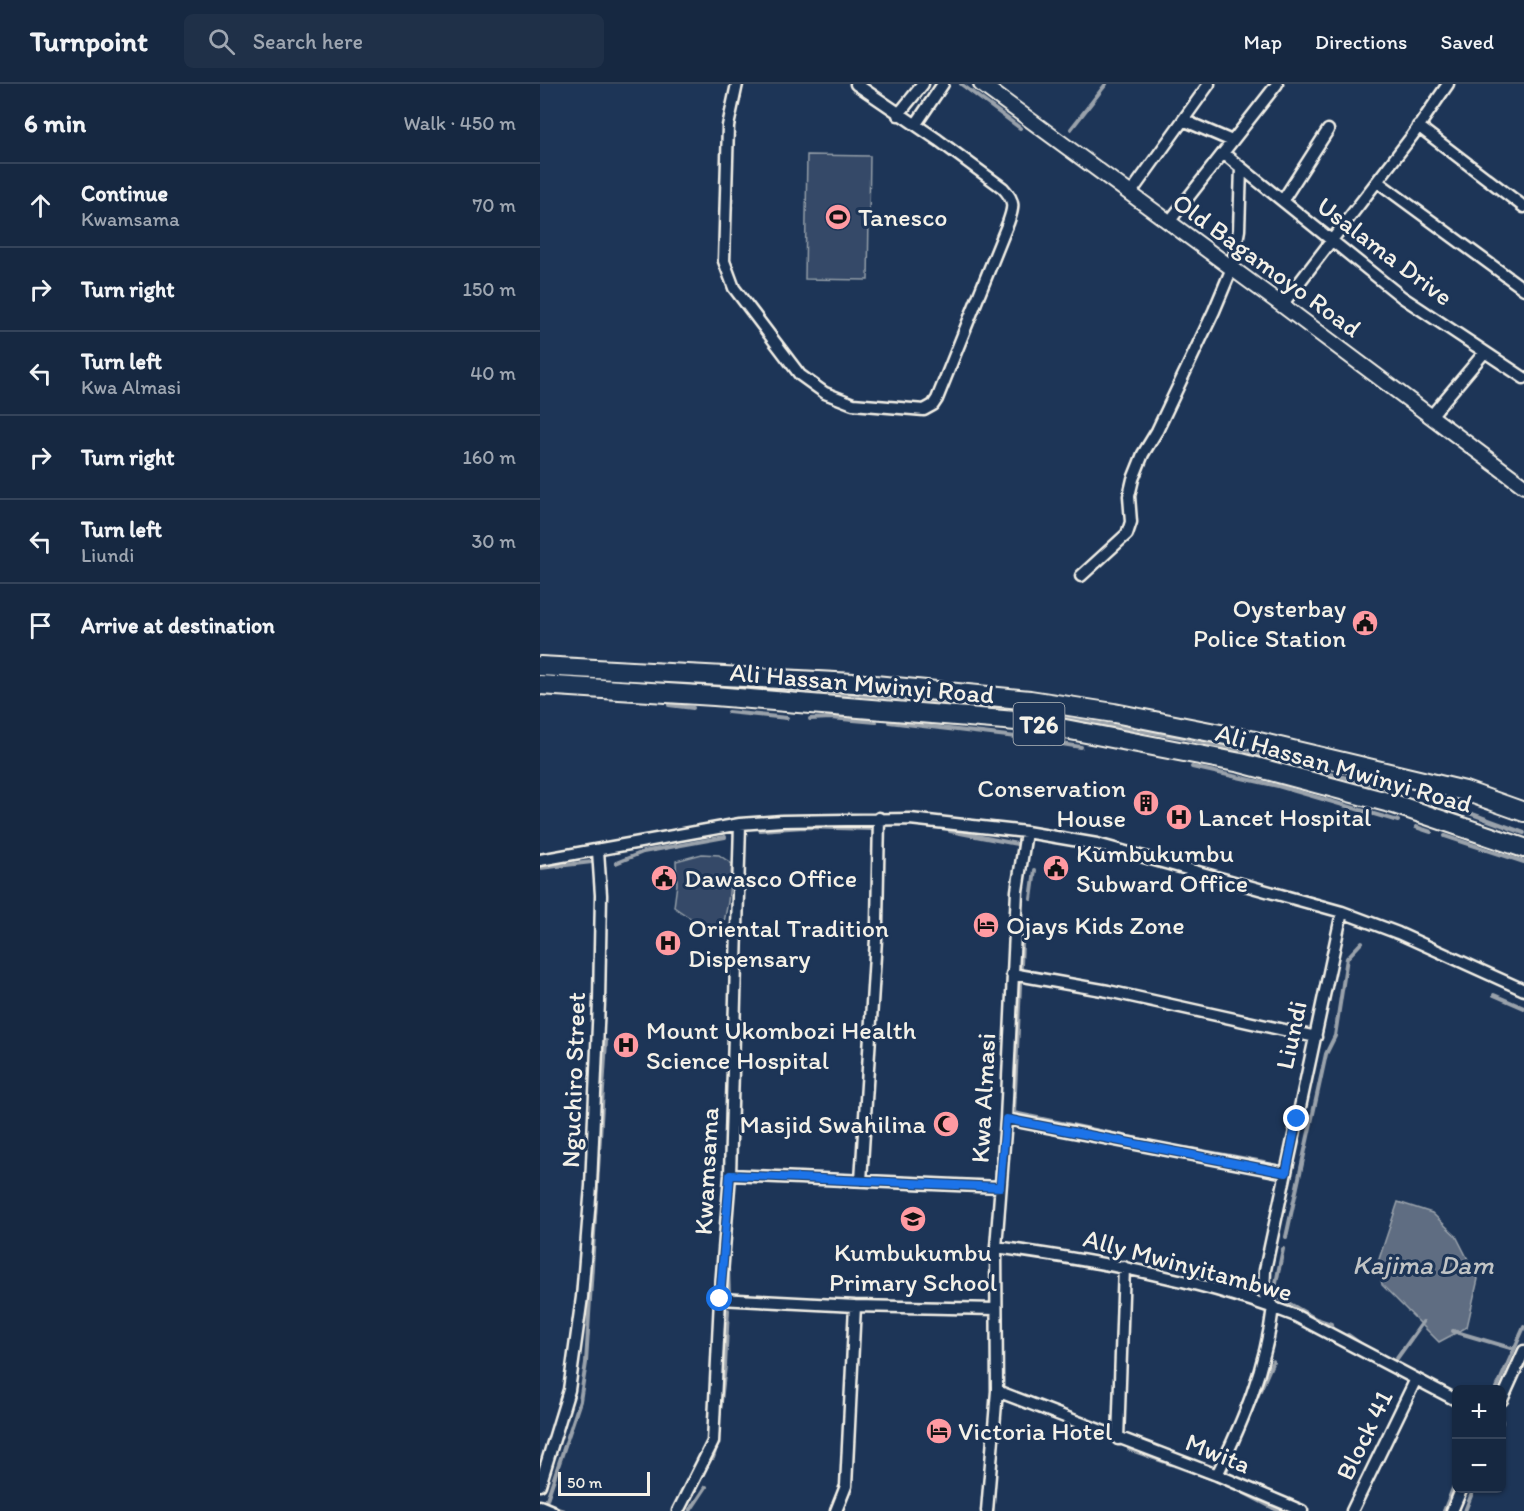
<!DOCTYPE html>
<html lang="en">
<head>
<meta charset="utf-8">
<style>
  :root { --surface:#162841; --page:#1f3048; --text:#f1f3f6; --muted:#9ea6b1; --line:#35445a }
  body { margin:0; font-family:Itim,sans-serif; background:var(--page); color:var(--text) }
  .controls { position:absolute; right:18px; bottom:18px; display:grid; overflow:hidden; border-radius:9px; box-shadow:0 2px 4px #0004 }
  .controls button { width:54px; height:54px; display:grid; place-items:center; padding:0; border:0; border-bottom:2px solid var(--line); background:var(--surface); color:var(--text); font:30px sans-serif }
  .scale { position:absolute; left:18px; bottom:15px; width:92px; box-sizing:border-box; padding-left:6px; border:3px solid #f4f1e8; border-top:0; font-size:16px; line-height:21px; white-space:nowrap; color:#f4f1e8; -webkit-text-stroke:4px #1d3557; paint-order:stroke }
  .stop { position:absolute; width:18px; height:18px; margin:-14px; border:4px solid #1a73e8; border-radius:50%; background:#fff }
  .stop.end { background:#1a73e8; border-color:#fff; box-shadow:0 2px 6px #0008 }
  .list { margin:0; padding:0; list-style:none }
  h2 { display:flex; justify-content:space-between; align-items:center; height:78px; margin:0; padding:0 24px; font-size:26px }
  h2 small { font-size:20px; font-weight:400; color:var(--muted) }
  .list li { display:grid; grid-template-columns:39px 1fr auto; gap:18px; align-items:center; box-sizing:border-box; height:84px; padding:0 24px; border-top:2px solid var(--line) }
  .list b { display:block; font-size:22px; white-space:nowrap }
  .list p { margin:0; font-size:20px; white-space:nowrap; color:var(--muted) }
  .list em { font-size:20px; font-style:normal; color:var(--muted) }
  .icon { flex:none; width:33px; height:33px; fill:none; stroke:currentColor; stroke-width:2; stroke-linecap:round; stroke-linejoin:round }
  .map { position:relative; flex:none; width:984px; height:1427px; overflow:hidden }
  header { display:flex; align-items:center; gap:36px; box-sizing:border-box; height:84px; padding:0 30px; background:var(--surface); border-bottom:2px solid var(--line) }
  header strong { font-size:28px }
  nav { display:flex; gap:33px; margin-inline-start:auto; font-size:21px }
  .search { width:420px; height:54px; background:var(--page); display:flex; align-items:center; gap:15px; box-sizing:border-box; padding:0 21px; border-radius:9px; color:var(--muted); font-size:22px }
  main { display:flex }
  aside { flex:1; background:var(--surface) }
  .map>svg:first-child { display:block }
  .green { fill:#354a67; stroke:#949ea8; stroke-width:1.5 }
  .water { fill:#5e6d82; stroke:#9aa2ab; stroke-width:1.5 }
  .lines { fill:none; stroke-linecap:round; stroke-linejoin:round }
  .stream { stroke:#9aa2ab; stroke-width:4 }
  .street-casing { stroke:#f4f1e8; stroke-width:15 }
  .secondary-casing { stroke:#f4f1e8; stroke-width:18 }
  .highway-casing { stroke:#f4f1e8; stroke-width:22 }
  .street { stroke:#1d3557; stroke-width:10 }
  .secondary { stroke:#1d3557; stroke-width:14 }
  .highway { stroke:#1d3557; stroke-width:18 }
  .route { stroke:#1a73e8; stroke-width:8 }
  .labels { text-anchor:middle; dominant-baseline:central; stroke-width:6; stroke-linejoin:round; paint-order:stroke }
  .shield { fill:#1d3557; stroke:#b4b9bc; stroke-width:1.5 }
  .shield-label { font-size:24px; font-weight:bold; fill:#f4f1e8 }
  .poi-label { font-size:26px; fill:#f4f1e8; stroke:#1d3557; text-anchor:start }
  .street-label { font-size:26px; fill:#f4f1e8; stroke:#1d3557 }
  .water-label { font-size:27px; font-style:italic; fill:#c0c3c4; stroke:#1d3557 }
</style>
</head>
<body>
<header>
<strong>Turnpoint</strong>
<div class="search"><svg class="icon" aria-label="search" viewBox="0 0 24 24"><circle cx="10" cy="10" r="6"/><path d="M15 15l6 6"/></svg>Search here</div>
<nav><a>Map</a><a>Directions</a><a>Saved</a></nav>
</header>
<main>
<aside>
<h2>6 min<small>Walk · 450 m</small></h2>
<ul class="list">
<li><svg class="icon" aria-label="ahead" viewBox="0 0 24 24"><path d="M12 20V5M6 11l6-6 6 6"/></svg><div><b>Continue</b><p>Kwamsama</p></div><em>70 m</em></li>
<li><svg class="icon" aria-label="right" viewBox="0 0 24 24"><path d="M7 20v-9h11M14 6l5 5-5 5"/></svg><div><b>Turn right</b></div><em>150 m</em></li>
<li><svg class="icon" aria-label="left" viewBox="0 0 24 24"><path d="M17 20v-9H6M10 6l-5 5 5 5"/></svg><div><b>Turn left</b><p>Kwa Almasi</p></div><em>40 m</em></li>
<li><svg class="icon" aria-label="right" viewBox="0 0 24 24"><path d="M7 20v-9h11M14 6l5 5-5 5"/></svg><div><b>Turn right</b></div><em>160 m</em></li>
<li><svg class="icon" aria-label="left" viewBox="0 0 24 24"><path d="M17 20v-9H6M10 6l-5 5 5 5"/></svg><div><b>Turn left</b><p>Liundi</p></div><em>30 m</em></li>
<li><svg class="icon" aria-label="arrive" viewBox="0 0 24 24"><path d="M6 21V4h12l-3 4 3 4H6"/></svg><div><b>Arrive at destination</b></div></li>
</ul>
</aside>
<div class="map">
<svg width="984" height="1427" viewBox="0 0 984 1427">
  <rect width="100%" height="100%" fill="#1d3557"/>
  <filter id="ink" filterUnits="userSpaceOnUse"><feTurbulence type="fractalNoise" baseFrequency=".0167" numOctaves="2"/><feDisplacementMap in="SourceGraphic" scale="12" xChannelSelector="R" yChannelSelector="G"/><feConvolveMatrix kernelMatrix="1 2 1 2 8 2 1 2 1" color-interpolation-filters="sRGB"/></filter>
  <g filter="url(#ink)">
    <path class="green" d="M267,71l63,1 -2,124 -63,-1z
      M162,770l17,1 13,9 -4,38 -5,25c-19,1 -34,-9 -49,-20l3,-23 -1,-23z"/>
    <path class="water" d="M858,1118l34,11 24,23 22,43 -11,48 -28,15 -57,-57 -4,-23z"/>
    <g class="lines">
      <path class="stream" d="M421,0l59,44
        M531,45l35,-45
        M189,601l192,15 92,11
        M129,621l24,3
        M188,628l59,6
        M492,629l149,24 215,53
        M270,635l21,-1 45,4
        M349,638l127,15
        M490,655l51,8
        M652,683l86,19 120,35
        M894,716l90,33
        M876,743l15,5
        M220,746l44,-3 67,2
        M410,747l72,14
        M905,752l79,26
        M76,779l27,-11 82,-15
        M0,784l52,-6
        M491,815l4,-29
        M483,838l-9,191 138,29
        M954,911l30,13
        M646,1064l78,14
        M746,1153l40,-183 9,-18 12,-78 15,-16
        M190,1154l2,-22
        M743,1165l-8,39 1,8 40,23 15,5 1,8
        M188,1183l1,29
        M913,1247l61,18
        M803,1254l5,-3 17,12
        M853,1280l30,-42
        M956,1306l28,-63
        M708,1334l25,-57
        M179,1335l6,-53 3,-56
        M962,1339v-2
        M589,1365l84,30
        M173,1374l5,-17
        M685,1392l5,-16
        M693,1403l46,24
        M7,1421h-2l35,-104 6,-38 20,-322
        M14,1424l10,3
        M150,1427l16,-24
        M904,1427l12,-30
        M925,1427l9,-23"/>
      <defs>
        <path id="street" d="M197,0l-9,42 -4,135 10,27 66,87 25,18 28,11 71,6 9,-5 4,-6 71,-176c6,-16 7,-22 -5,-35l-65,-48 -82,-56
          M358,31l25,-31
          M643,36l49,21
          M376,40l27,-40
          M878,42l106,81
          M683,69l179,144 122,81
          M838,98l146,107
          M590,110l79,-110
          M743,116l45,-70
          M629,138l108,-138
          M742,221l130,-169 36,-52
          M891,332l53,-63
          M541,492l46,-42 4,-12 -2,-26 4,-17 10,-25 14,-23 57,-120 18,-43 7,-38 2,-62
          M0,776l200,-36 42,-3 128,-2 116,13 71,12 245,68 56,21 126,57
          M472,890l96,17 208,46
          M466,1035l280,54
          M190,1091l270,12
          M321,1097l16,-258 2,-105
          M456,1163c102,14 203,32 300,69l160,84
          M180,1215l135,7 141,3
          M457,1307l220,84 85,36
          M962,1316l22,-49
          M578,1355l6,-172
          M677,1391c26,-54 49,-107 56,-168l-9,-13 1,-24 77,-358
          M0,1401l29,-95 13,-93 9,-111 8,-184 2,-107 -3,-44
          M0,1422l12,5
          M138,1427l35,-69 7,-143 10,-124 10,-351
          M296,1427l10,-25 9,-180
          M447,1427l10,-120 -1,-144 10,-128 11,-228 9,-59
          M812,1427l64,-132
          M912,1427l10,-23"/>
        <path id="secondary" d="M441,0l301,221 242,181"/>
        <path id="highway" d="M0,582l314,17 176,17 84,13 132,26 219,52 59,21
          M0,601l174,11 315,26 212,41 153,41 130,44"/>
      </defs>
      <use href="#street" class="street-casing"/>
      <use href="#secondary" class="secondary-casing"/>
      <use href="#highway" class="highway-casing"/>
      <use href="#street" class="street"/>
      <use href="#secondary" class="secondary"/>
      <use href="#highway" class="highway"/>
    </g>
  </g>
  <g class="lines" filter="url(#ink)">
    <path class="route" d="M180,1215l10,-124 270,12 6,-68 280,54 11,-54"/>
  </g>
  <defs>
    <symbol id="stadium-disc" viewBox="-11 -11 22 22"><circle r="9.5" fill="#ff9aa2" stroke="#1d3557"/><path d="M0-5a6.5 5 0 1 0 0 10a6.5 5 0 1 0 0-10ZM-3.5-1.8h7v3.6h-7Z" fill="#111"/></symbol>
    <symbol id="civic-disc" viewBox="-11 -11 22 22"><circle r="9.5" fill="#ff9aa2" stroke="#1d3557"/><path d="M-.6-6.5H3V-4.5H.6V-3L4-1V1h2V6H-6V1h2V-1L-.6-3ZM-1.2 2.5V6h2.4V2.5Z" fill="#111"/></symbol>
    <symbol id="building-disc" viewBox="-11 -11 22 22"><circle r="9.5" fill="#ff9aa2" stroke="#1d3557"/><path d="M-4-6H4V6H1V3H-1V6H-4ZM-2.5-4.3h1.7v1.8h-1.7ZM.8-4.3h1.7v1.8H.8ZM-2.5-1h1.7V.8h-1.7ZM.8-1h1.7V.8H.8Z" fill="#111"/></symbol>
    <symbol id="hospital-disc" viewBox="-11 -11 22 22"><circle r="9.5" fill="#ff9aa2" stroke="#1d3557"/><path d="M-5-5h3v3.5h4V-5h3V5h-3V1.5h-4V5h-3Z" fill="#111"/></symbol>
    <symbol id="hotel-disc" viewBox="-11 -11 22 22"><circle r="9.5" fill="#ff9aa2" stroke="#1d3557"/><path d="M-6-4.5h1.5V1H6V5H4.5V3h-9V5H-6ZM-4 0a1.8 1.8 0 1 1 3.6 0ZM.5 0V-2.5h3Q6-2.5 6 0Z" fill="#111"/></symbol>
    <symbol id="mosque-disc" viewBox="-11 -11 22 22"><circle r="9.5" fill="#ff9aa2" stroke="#1d3557"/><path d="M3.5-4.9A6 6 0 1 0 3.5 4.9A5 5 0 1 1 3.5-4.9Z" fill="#111"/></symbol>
    <symbol id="school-disc" viewBox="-11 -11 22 22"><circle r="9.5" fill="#ff9aa2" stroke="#1d3557"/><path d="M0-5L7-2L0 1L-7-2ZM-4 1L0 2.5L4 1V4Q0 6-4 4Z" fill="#111"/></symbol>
  </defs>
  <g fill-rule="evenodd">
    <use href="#stadium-disc" x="283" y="118" width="30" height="30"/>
    <use href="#civic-disc" x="810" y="524" width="30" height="30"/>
    <use href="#building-disc" x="591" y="704" width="30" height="30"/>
    <use href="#hospital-disc" x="624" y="718" width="30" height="30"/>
    <use href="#civic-disc" x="501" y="769" width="30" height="30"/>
    <use href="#civic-disc" x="109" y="779" width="30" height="30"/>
    <use href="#hotel-disc" x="431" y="826" width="30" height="30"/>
    <use href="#hospital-disc" x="113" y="844" width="30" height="30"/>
    <use href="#hospital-disc" x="71" y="946" width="30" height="30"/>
    <use href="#mosque-disc" x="391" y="1025" width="30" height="30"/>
    <use href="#school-disc" x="358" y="1120" width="30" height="30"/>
    <use href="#hotel-disc" x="384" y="1332" width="30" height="30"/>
  </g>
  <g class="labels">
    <rect class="shield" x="473.5" y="619" width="51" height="42" rx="4.5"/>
    <g class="shield-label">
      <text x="499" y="640">T26</text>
    </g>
    <g class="poi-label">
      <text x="318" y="133">Tanesco</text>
      <text x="806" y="524" text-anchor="end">Oysterbay<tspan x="806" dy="30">Police Station</tspan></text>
      <text x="586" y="704" text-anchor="end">Conservation<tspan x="586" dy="30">House</tspan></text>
      <text x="658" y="733">Lancet Hospital</text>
      <text x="536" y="769">Kumbukumbu<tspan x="536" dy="30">Subward Office</tspan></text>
      <text x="144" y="794">Dawasco Office</text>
      <text x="466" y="841">Ojays Kids Zone</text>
      <text x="148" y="844">Oriental Tradition<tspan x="148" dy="30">Dispensary</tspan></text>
      <text x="106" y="946">Mount Ukombozi Health<tspan x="106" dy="30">Science Hospital</tspan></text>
      <text x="386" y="1040" text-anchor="end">Masjid Swahilina</text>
      <text x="373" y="1168" text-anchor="middle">Kumbukumbu<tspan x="373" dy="30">Primary School</tspan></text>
      <text x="418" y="1347">Victoria Hotel</text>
    </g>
    <g class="street-label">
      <text transform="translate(845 167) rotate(37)">Usalama Drive</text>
      <text transform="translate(727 181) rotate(36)">Old Bagamoyo Road</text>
      <text transform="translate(322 599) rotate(5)">Ali Hassan Mwinyi Road</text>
      <text transform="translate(804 684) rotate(16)">Ali Hassan Mwinyi Road</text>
      <text transform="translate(751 951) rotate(-78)">Liundi</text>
      <text transform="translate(33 996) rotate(-88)">Nguchiro Street</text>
      <text transform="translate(443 1014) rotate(-87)">Kwa Almasi</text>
      <text transform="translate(166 1087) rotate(-87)">Kwamsama</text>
      <text transform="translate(648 1181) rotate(15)">Ally Mwinyitambwe</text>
      <text transform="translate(824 1351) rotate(-64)">Block 41</text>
      <text transform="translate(678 1369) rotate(22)">Mwita</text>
    </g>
    <g class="water-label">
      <text x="883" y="1180">Kajima Dam</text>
    </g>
  </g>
</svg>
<div class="controls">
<button>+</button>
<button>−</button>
</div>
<div class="scale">50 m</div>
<div class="stop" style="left:180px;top:1215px"></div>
<div class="stop end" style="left:757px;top:1035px"></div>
</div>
</main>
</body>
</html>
